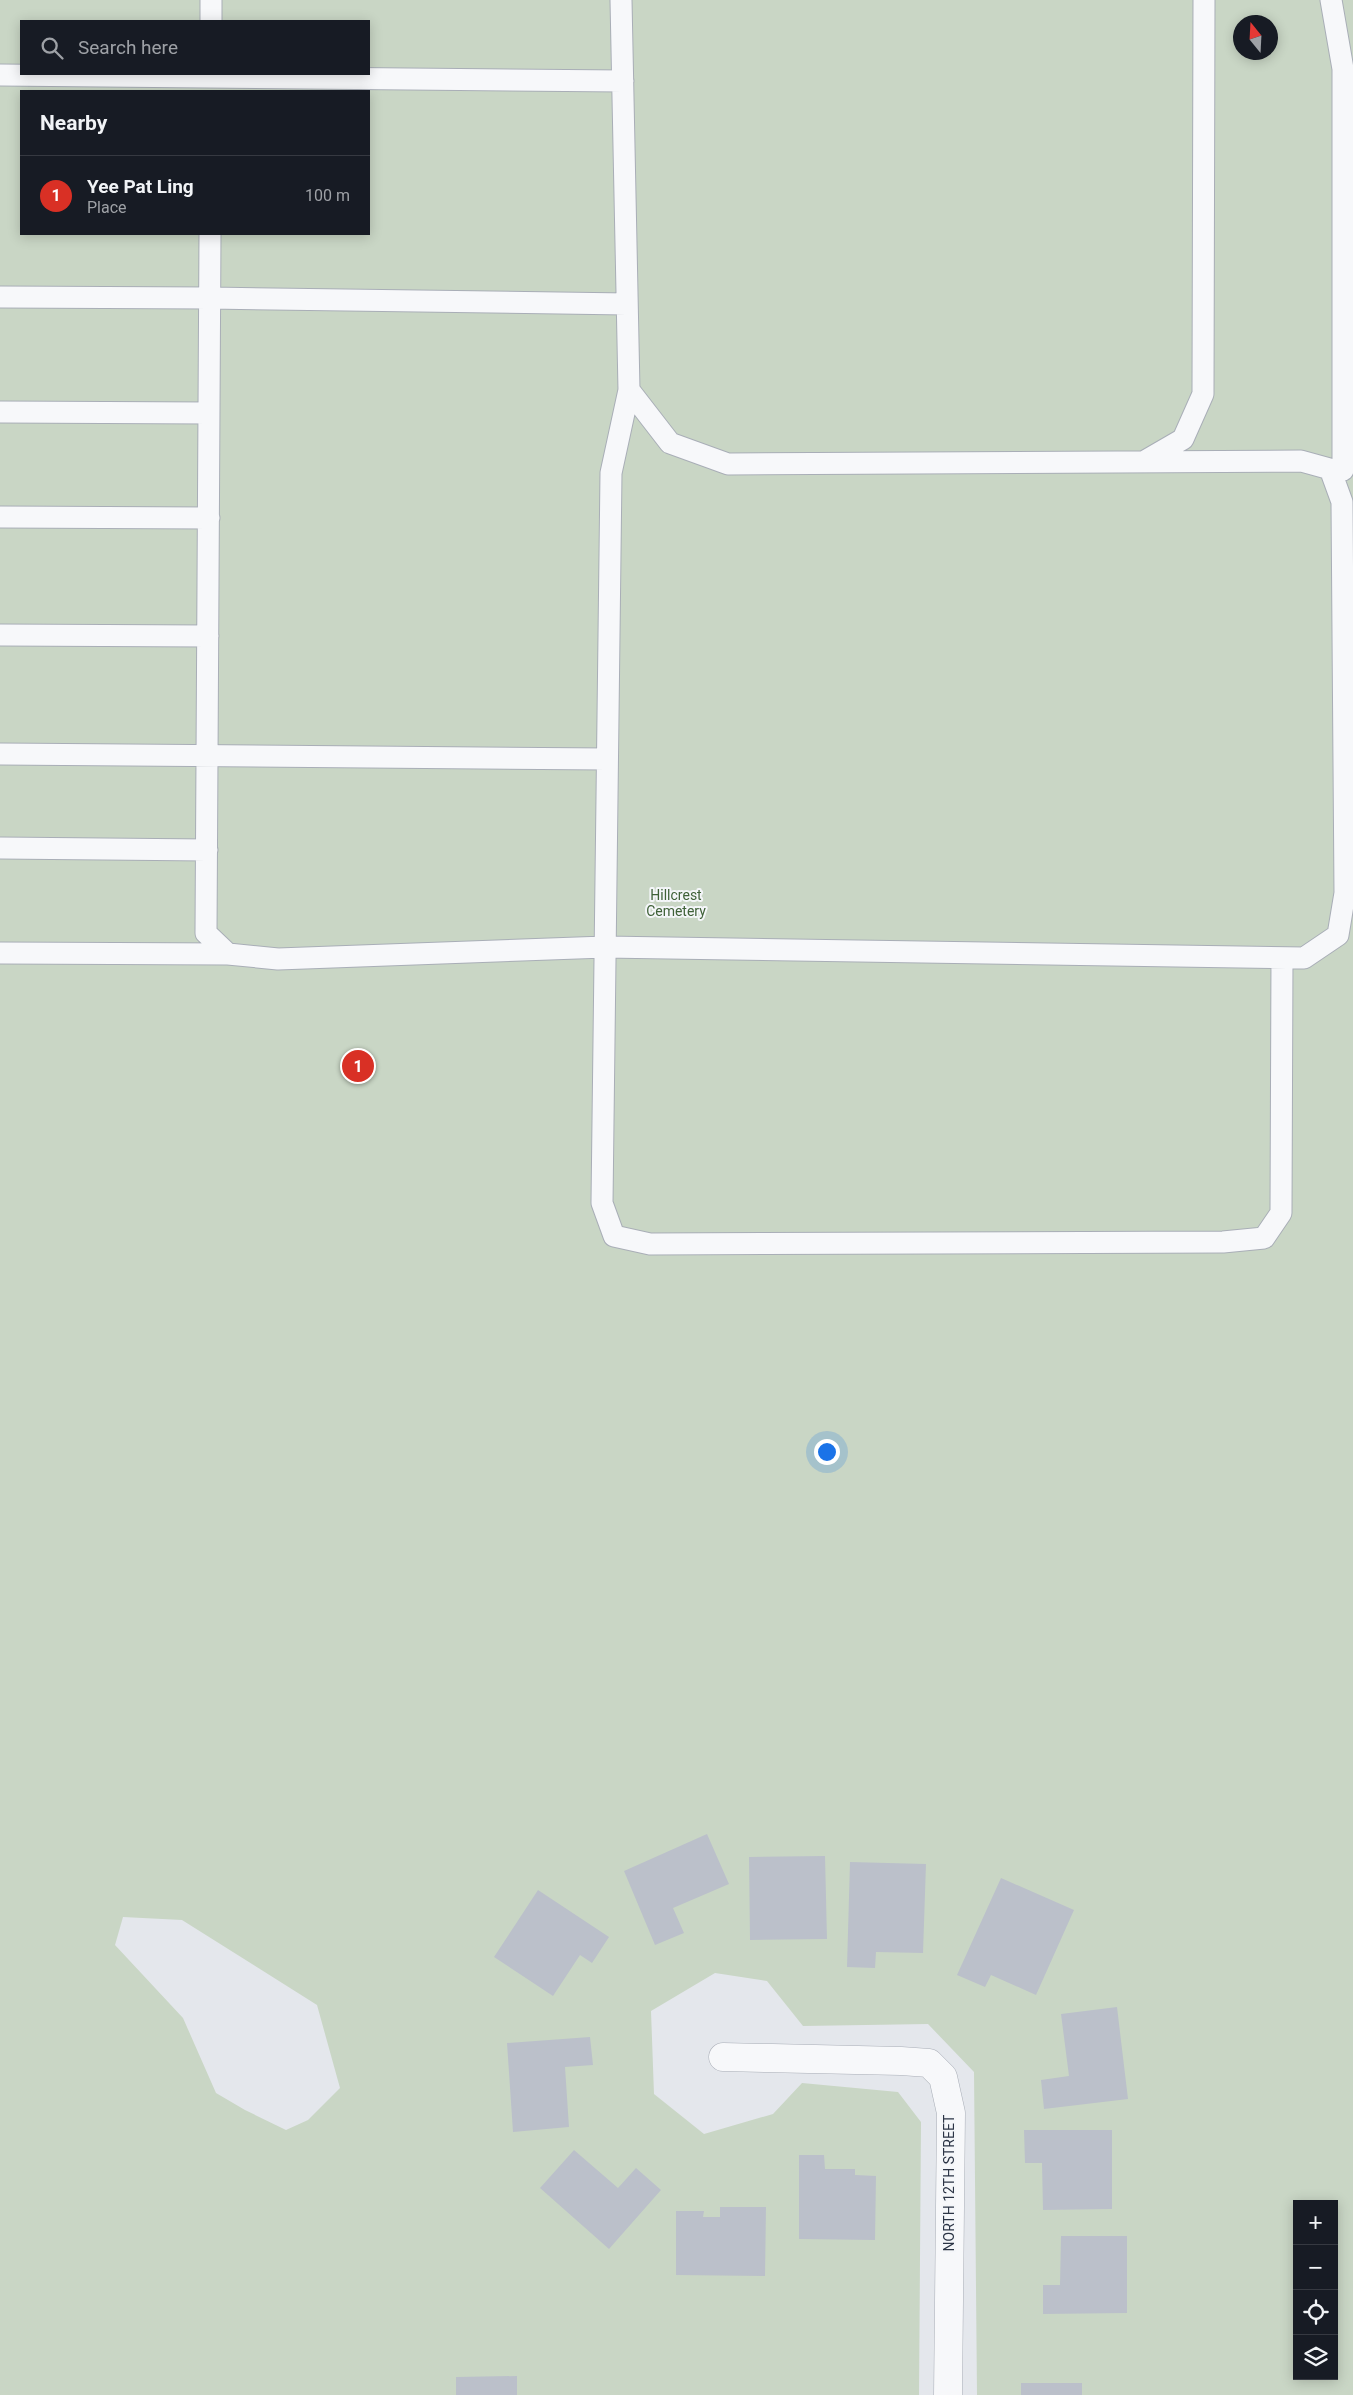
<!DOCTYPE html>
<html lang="en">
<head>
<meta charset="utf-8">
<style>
  :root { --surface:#171b24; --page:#20242c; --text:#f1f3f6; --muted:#9ea1a6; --line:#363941; --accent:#d93025 }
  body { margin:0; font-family:Roboto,sans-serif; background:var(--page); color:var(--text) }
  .controls { position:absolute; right:15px; bottom:15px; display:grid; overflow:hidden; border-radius:0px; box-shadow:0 2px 12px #0003 }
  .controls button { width:45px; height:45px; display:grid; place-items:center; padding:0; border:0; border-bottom:1px solid var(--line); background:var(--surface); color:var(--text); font:25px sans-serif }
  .compass { position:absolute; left:1233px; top:15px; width:45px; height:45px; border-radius:50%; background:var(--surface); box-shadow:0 2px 12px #0003; rotate:342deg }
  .you { position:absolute; left:826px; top:1451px; width:18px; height:18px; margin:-12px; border:4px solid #fff; border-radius:50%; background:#1a73e8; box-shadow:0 0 0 8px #1a73e833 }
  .badge { display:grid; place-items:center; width:32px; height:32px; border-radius:50%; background:var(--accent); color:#fff; font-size:16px; font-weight:700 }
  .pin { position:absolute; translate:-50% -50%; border:2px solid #fff; box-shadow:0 1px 5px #0006 }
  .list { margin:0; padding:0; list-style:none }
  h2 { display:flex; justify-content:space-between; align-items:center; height:65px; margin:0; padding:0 20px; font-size:21px }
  h2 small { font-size:16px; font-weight:400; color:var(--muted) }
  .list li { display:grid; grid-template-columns:32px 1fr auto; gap:15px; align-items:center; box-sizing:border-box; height:80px; padding:0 20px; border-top:1px solid var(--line) }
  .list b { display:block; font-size:19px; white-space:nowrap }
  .list p { margin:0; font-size:16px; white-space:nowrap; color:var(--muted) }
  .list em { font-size:16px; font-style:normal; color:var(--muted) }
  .icon { flex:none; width:28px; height:28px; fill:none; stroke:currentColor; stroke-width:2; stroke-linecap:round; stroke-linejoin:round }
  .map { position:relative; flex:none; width:1353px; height:2395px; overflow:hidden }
  .search { position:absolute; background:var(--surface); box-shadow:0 2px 12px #0003; left:20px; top:20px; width:350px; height:55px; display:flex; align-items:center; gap:12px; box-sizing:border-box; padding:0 18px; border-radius:0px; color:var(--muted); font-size:19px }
  .panel { position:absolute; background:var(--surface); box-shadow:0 2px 12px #0003; left:20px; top:90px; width:350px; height:145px; border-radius:0px }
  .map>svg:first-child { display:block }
  .green { fill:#c9d6c5; fill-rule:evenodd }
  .building { fill:#bbc0ca }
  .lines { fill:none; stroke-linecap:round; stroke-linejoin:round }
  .lane-casing { stroke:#a9aeb7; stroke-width:23 }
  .street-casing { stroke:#a9aeb7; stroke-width:29 }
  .lane { stroke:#f7f8fa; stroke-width:21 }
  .street { stroke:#f7f8fa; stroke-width:28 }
  .labels { text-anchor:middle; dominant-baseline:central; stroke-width:4; stroke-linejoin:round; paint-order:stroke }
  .park-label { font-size:14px; fill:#3f6138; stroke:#f4f6f9 }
  .street-label { font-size:14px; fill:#2b3445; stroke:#f4f6f9 }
</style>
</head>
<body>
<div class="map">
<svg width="1353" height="2395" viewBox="0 0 1353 2395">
  <rect width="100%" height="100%" fill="#e4e7ec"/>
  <path class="green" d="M0,0h1353v2395h-376l-3,-323 -46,-48 -125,2 -36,-45 -52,-8 -64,38 3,83 50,40 69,-20 29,-31 96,9 23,30 -2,273h-919zM21,21h348v53h-348zM1240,22h30v30h-30zM21,91h348v143h-348zM123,1917l59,3 135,85 23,83 -32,32 -22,10 -41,-20 -29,-17 -33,-75 -68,-73zM1297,2204h37v172h-37z"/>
  <path class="building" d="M707,1834l22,50 -56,24 11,25 -29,12 -31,-74z
    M825,1856l2,83 -77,1 -1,-83z
    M850,1862l76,2 -3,89 -47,-1 -1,16 -28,-1z
    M1001,1878l73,32 -38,85 -45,-20 -6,12 -28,-12z
    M538,1890l71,47 -17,26 -12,-8 -27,41 -59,-39z
    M1117,2007l11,92 -84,10 -3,-29 28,-4 -8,-62z
    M590,2037l3,28 -28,2 4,60 -56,5 -6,-89z
    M1024,2130h88v79l-69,1 -1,-47h-17z
    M574,2150l44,38 18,-20 25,22 -52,59 -69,-61z
    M799,2155h25l1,14h30v6l21,1 -1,64 -76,-1z
    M720,2207h46l-1,69 -89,-1v-64h28l-1,6h17z
    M1061,2236h66v77l-84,1v-29h17z
    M517,2376v19h-61v-18z
    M1021,2383h61v12h-61z"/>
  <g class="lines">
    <defs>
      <path id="lane" d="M1331,0l12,69v401
        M211,21v-21
        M0,75l623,6
        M210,234l-4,699 22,21 50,5 327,-12 699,11 34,-23 7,-42 -3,-391 -12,-33 -29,-8 -573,3 -58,-21 -41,-53 -8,-390
        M0,297l210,1 417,6
        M629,390l-18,83 -9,730 12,33 36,8 573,-2 41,-4 17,-25 1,-255
        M0,412l209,1
        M1145,461l38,-22 20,-45 1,-394
        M0,517l209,1
        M0,635l208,1
        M0,754l607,5
        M0,848l207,2
        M0,953l228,1"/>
      <path id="street" d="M723,2057l178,4 28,2 14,14 8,36 -3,282"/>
    </defs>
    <use href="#lane" class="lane-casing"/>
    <use href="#street" class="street-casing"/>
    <use href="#lane" class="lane"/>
    <use href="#street" class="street"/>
  </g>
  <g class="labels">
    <g class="park-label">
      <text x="676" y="895">Hillcrest<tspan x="676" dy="16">Cemetery</tspan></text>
    </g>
    <g class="street-label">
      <text transform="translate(949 2183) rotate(-90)">NORTH 12TH STREET</text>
    </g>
  </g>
</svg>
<div class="controls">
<button>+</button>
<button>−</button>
<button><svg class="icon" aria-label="locate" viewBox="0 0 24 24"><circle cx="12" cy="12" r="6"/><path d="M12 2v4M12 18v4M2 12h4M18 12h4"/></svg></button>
<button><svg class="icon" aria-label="layers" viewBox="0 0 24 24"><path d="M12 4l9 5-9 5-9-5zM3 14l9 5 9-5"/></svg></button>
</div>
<svg class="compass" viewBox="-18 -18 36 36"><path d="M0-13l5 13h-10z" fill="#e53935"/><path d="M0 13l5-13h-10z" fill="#9ea1a6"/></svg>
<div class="you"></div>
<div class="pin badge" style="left:358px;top:1066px">1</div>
<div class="search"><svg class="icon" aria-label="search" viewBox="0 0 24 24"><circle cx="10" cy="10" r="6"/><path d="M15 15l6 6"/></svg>Search here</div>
<section class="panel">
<h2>Nearby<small></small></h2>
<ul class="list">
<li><span class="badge">1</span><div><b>Yee Pat Ling</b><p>Place</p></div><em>100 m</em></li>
</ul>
</section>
</div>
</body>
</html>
